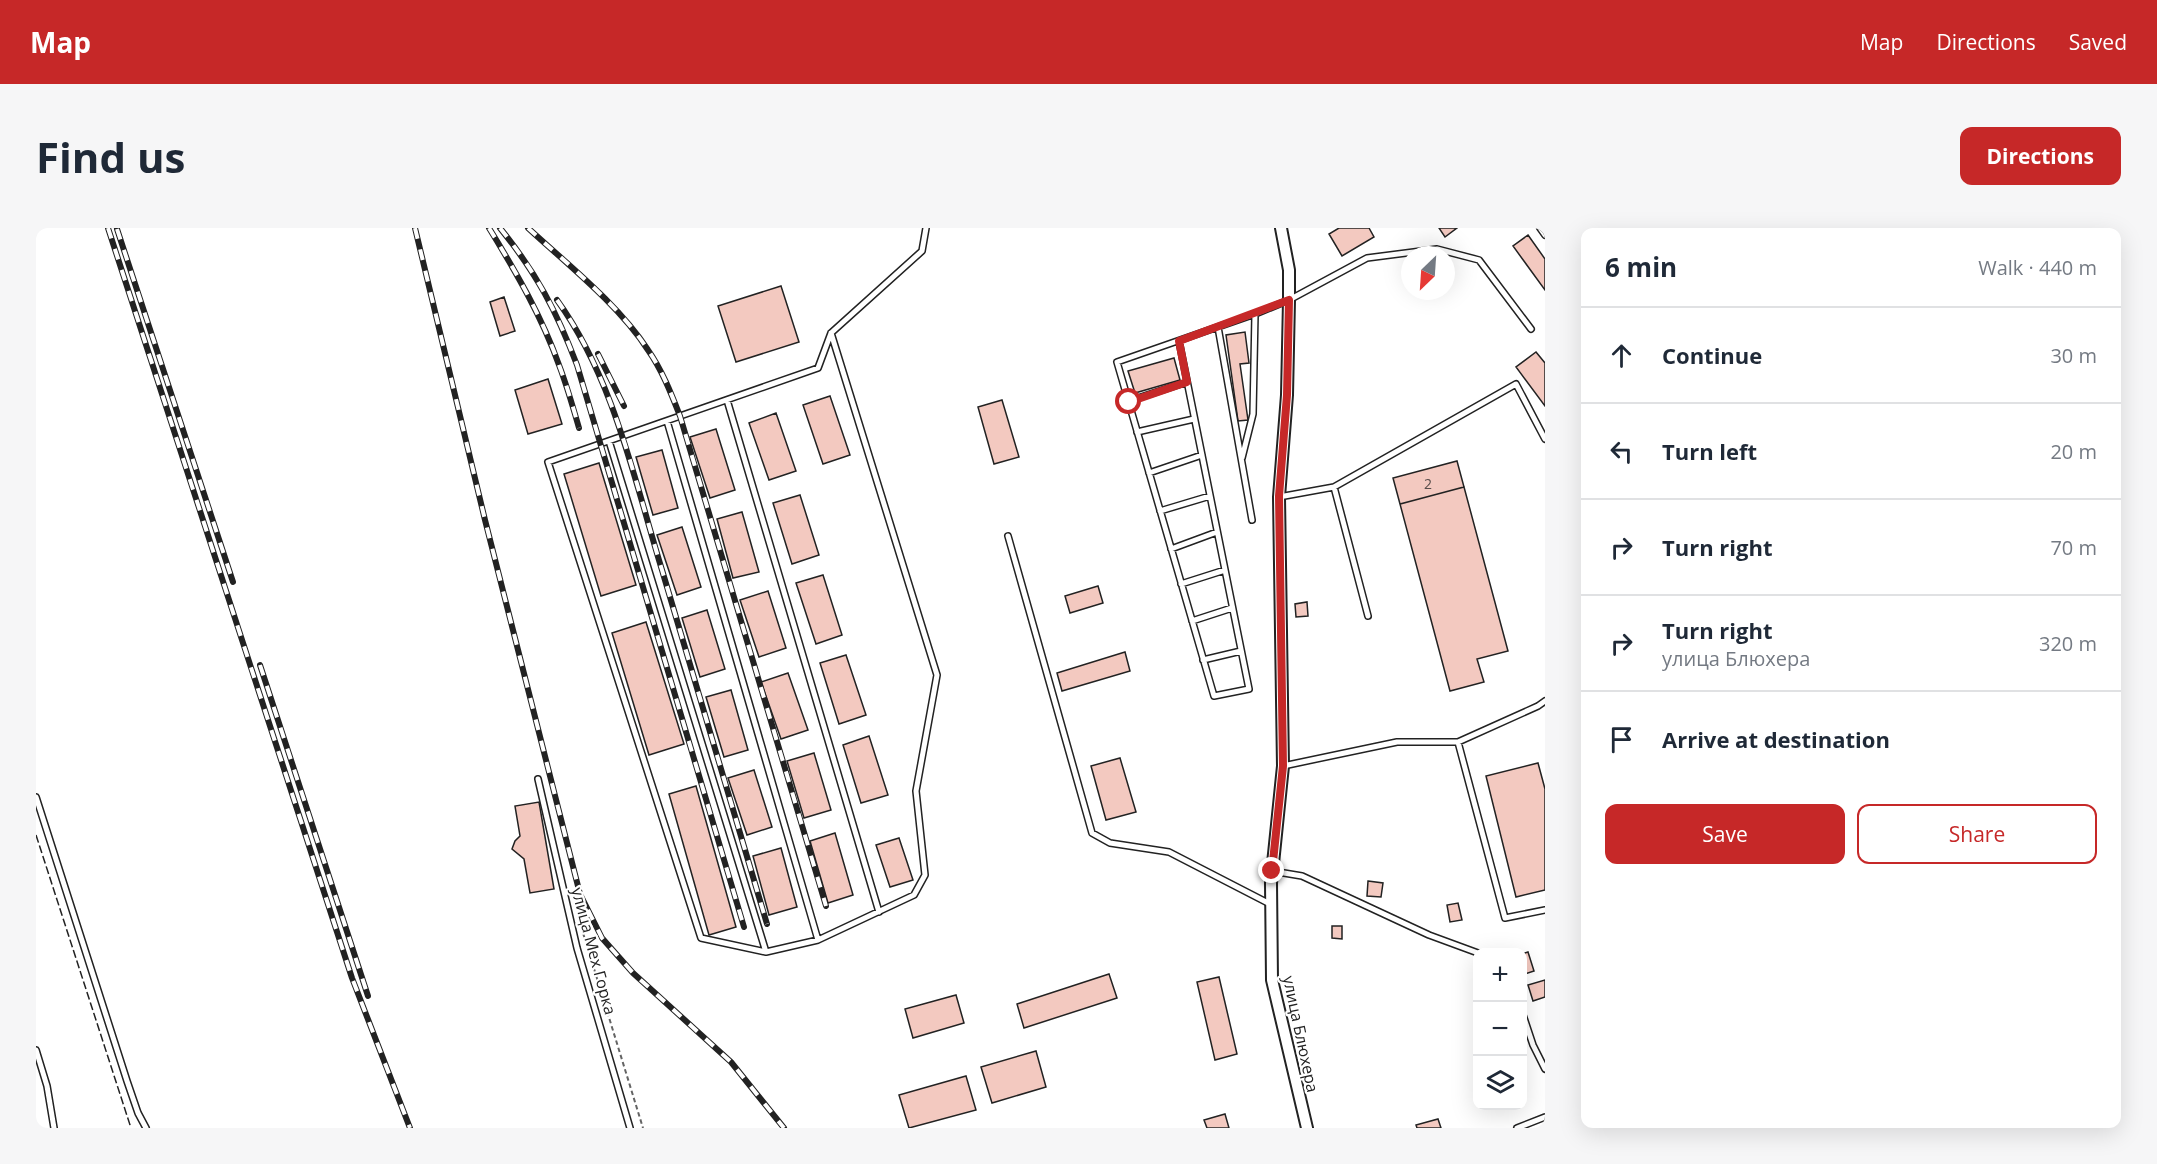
<!DOCTYPE html>
<html lang="en">
<head>
<meta charset="utf-8">
<style>
  :root { --surface:#fff; --page:#f6f6f7; --text:#1f2937; --muted:#747a83; --line:#e0e1e3; --accent:#c62828 }
  body { margin:0; font-family:"Open Sans",sans-serif; background:var(--page); color:var(--text) }
  .controls { position:absolute; right:18px; bottom:18px; display:grid; overflow:hidden; border-radius:12px; box-shadow:0 6px 24px #0002 }
  .controls button { width:54px; height:54px; display:grid; place-items:center; padding:0; border:0; border-bottom:2px solid var(--line); background:var(--surface); color:var(--text); font:30px sans-serif }
  .compass { position:absolute; left:1365px; top:18px; width:54px; height:54px; border-radius:50%; background:var(--surface); box-shadow:0 6px 24px #0002; rotate:205deg }
  .stop { position:absolute; width:18px; height:18px; margin:-14px; border:4px solid #c62828; border-radius:50%; background:#fff }
  .stop.end { background:#c62828; border-color:#fff; box-shadow:0 2px 6px #0008 }
  .list { margin:0; padding:0; list-style:none }
  h2 { display:flex; justify-content:space-between; align-items:center; height:78px; margin:0; padding:0 24px; font-size:26px }
  h2 small { font-size:20px; font-weight:400; color:var(--muted) }
  .list li { display:grid; grid-template-columns:39px 1fr auto; gap:18px; align-items:center; box-sizing:border-box; height:96px; padding:0 24px; border-top:2px solid var(--line) }
  .list b { display:block; font-size:22px; white-space:nowrap }
  .list p { margin:0; font-size:20px; white-space:nowrap; color:var(--muted) }
  .list em { font-size:20px; font-style:normal; color:var(--muted) }
  .actions { display:flex; gap:12px; padding:18px 24px }
  .actions a { flex:1; padding:14px 0; border:2px solid var(--accent); border-radius:12px; text-align:center; font-size:21px; color:var(--accent) }
  .actions .main { background:var(--accent); color:#fff }
  .icon { flex:none; width:33px; height:33px; fill:none; stroke:currentColor; stroke-width:2; stroke-linecap:round; stroke-linejoin:round }
  .map { position:relative; flex:none; width:1509px; height:900px; overflow:hidden; border-radius:12px }
  header { display:flex; align-items:center; gap:36px; box-sizing:border-box; height:84px; padding:0 30px; background:var(--accent); color:#fff }
  header strong { font-size:28px }
  nav { display:flex; gap:33px; margin-inline-start:auto; font-size:21px }
  .intro { display:flex; align-items:center; justify-content:space-between; box-sizing:border-box; height:144px; padding:0 36px }
  h1 { margin:0; font-size:42px }
  .button { padding:15px 27px; border-radius:12px; background:var(--accent); color:#fff; font-size:21px; font-weight:700 }
  main { display:flex; gap:36px; padding:0 36px }
  aside { flex:1; background:var(--surface); border-radius:12px; box-shadow:0 6px 24px #0002 }
  .map>svg:first-child { display:block }
  .building { fill:#f3c9c0; stroke:#222; stroke-width:1.5 }
  .lines { fill:none; stroke-linecap:round; stroke-linejoin:round }
  .lane-casing { stroke:#222; stroke-width:8 }
  .street-casing { stroke:#222; stroke-width:14 }
  .path { stroke:#646464; stroke-width:2; stroke-dasharray:4.5 3; stroke-linecap:butt }
  .lane { stroke:#fff; stroke-width:5 }
  .street { stroke:#fff; stroke-width:10 }
  .rail-casing { stroke:#222; stroke-width:6 }
  .rail { stroke:#fff; stroke-width:4; stroke-dasharray:11; stroke-linecap:butt }
  .fence { stroke:#222; stroke-width:1.5; stroke-dasharray:8 3; stroke-linecap:butt }
  .route { stroke:#c62828; stroke-width:8 }
  .labels { text-anchor:middle; dominant-baseline:central; stroke-width:4.5; stroke-linejoin:round; paint-order:stroke }
  .number-label { font-size:14px; fill:#564c4a }
  .street-label { font-size:16px; fill:#222; stroke:#fff }
</style>
</head>
<body>
<header>
<strong>Map</strong>
<nav><a>Map</a><a>Directions</a><a>Saved</a></nav>
</header>
<div class="intro"><h1>Find us</h1><a class="button">Directions</a></div>
<main>
<div class="map">
<svg width="1509" height="900" viewBox="0 0 1509 900">
  <rect width="100%" height="100%" fill="#fff"/>
  <path class="building" d="M1303,0h30l5,9 -32,19 -13,-22z
    M1403,0h18l-12,9z
    M1492,7l17,24v31l-32,-44z
    M745,58l18,56 -63,20 -18,-56z
    M468,69l11,34 -15,5 -10,-34z
    M1209,104l4,31 -9,1 8,56 -10,1 -12,-86z
    M1500,124l9,11v43l-29,-39z
    M1138,130l6,22 -45,13 -7,-22z
    M512,151l14,45 -34,10 -13,-44z
    M794,168l20,59 -27,9 -20,-59z
    M966,172l17,57 -25,7 -16,-57z
    M740,185l20,58 -27,9 -20,-57z
    M680,201l19,61 -25,8 -20,-61z
    M626,222l16,58 -25,7 -17,-58z
    M1421,233l7,26 -64,17 -7,-26z
    M563,235l37,122 -35,11 -37,-122z
    M1428,259l44,164 -31,8 7,23 -34,9 -50,-187z
    M764,267l19,60 -27,9 -19,-61z
    M706,284l17,60 -26,6 -16,-59z
    M646,299l19,60 -24,8 -20,-60z
    M787,347l19,60 -26,9 -20,-61z
    M1062,358l5,17 -33,10 -5,-17z
    M732,363l18,57 -27,9 -19,-57z
    M1271,374l1,14 -12,1 -1,-13z
    M671,382l18,59 -25,8 -18,-59z
    M610,394l38,122 -35,11 -37,-122z
    M1089,424l5,19 -68,20 -5,-18z
    M810,427l20,60 -27,9 -19,-61z
    M752,445l20,57 -27,9 -20,-57z
    M695,462l17,60 -24,7 -18,-60z
    M833,508l19,59 -27,8 -18,-58z
    M778,525l17,57 -27,8 -17,-57z
    M1084,530l16,54 -30,8 -15,-54z
    M1502,535l7,26v101l-29,7 -30,-121z
    M718,542l18,57 -25,8 -19,-57z
    M660,558l40,141 -27,8 -40,-141z
    M503,574l15,87 -24,4 -6,-34 -12,-10 3,-8 5,-5 -5,-30z
    M799,605l18,62 -25,8 -18,-62z
    M863,610l14,42 -23,7 -14,-42z
    M745,620l16,59 -28,8 -16,-59z
    M1332,653l15,2 -2,14 -14,-1z
    M1422,675l4,17 -12,2 -3,-17z
    M1296,698h10v13l-10,-1z
    M1492,724l6,19 -12,4v-21z
    M1073,746l8,24 -93,30 -7,-24z
    M1183,749l18,77 -22,6 -18,-78z
    M1509,752v17l-12,4 -5,-16z
    M920,767l8,28 -51,15 -8,-29z
    M1000,823l10,36 -54,16 -11,-36z
    M930,848l10,34 -67,18 -10,-33z
    M1189,886l4,14h-22l-3,-8z
    M1402,891l3,9h-24l-1,-3z"/>
  <g class="lines">
    <defs>
      <path id="lane" d="M1504,0l5,7
        M1182,99l34,193
        M795,105l106,342 -21,116 9,84 -11,20 -96,45 -52,12 -65,-14 -153,-476 270,-94 13,-35 91,-82 4,-23
        M1143,113l70,348 -35,7 -97,-334 138,-48 34,-14 78,-42 70,-9 42,11 52,69
        M691,172l152,512
        M1093,173l58,-19
        M631,193l151,519
        M1101,204l57,-13
        M573,213l157,511
        M1206,230l11,-44 2,-100
        M1113,245l53,-18
        M1298,259l34,129
        M1243,269l55,-10 182,-103 29,55
        M1124,283l50,-15
        M972,308l84,297 18,10 59,9 101,52
        M1135,321l46,-17
        M1145,356l44,-14
        M1156,393l40,-13
        M1167,432l38,-9
        M1422,514l47,176 40,-8
        M1247,538l114,-24h61l80,-36 7,-5
        M502,551l39,169 53,180
        M0,569l91,284 11,32 8,15
        M1236,643l30,5 127,59 49,18
        M1486,784l11,33 12,24
        M0,822l11,36 7,42
        M1481,900l28,-11"/>
      <path id="street" d="M1245,0l8,42v30l-2,95 -8,102 4,269 -12,117 1,97 35,148"/>
    </defs>
    <use href="#lane" class="lane-casing"/>
    <use href="#street" class="street-casing"/>
    <path class="path" d="M547,705l60,195"/>
    <use href="#lane" class="lane"/>
    <use href="#street" class="street"/>
    <defs>
      <path id="rail" d="M72,0l244,750 58,150
        M379,0l70,292 95,374 22,44 31,35 98,89 53,66
        M453,0c27,44 53,89 70,137 8,21 14,42 20,63
        M464,0c37,46 56,82 77,137l167,562
        M492,0c39,36 91,77 120,122 14,20 23,43 32,66l146,490
        M81,1l116,353
        M521,72c57,79 77,179 105,270 35,118 70,236 105,354
        M562,126l26,52
        M224,437l108,331"/>
    </defs>
    <use href="#rail" class="rail-casing"/>
    <use href="#rail" class="rail"/>
    <path class="fence" d="M0,607l95,293"/>
  </g>
  <g class="lines">
    <path class="route" d="M1093,174l58,-20 -8,-41 110,-41 -2,95 -8,101 4,270 -11,105"/>
  </g>
  <g class="labels">
    <g class="number-label">
      <text x="1392" y="255">2</text>
    </g>
    <g class="street-label">
      <text transform="translate(558 723) rotate(75)">улица Мех Горка</text>
      <text transform="translate(1265 806) rotate(78)">улица Блюхера</text>
    </g>
  </g>
</svg>
<div class="controls">
<button>+</button>
<button>−</button>
<button><svg class="icon" aria-label="layers" viewBox="0 0 24 24"><path d="M12 4l9 5-9 5-9-5zM3 14l9 5 9-5"/></svg></button>
</div>
<svg class="compass" viewBox="-18 -18 36 36"><path d="M0-13l5 13h-10z" fill="#e53935"/><path d="M0 13l5-13h-10z" fill="#747a83"/></svg>
<div class="stop" style="left:1093px;top:174px"></div>
<div class="stop end" style="left:1236px;top:643px"></div>
</div>
<aside>
<h2>6 min<small>Walk · 440 m</small></h2>
<ul class="list">
<li><svg class="icon" aria-label="ahead" viewBox="0 0 24 24"><path d="M12 20V5M6 11l6-6 6 6"/></svg><div><b>Continue</b></div><em>30 m</em></li>
<li><svg class="icon" aria-label="left" viewBox="0 0 24 24"><path d="M17 20v-9H6M10 6l-5 5 5 5"/></svg><div><b>Turn left</b></div><em>20 m</em></li>
<li><svg class="icon" aria-label="right" viewBox="0 0 24 24"><path d="M7 20v-9h11M14 6l5 5-5 5"/></svg><div><b>Turn right</b></div><em>70 m</em></li>
<li><svg class="icon" aria-label="right" viewBox="0 0 24 24"><path d="M7 20v-9h11M14 6l5 5-5 5"/></svg><div><b>Turn right</b><p>улица Блюхера</p></div><em>320 m</em></li>
<li><svg class="icon" aria-label="arrive" viewBox="0 0 24 24"><path d="M6 21V4h12l-3 4 3 4H6"/></svg><div><b>Arrive at destination</b></div></li>
</ul>
<div class="actions"><a class="main">Save</a><a>Share</a></div>
</aside>
</main>
</body>
</html>
